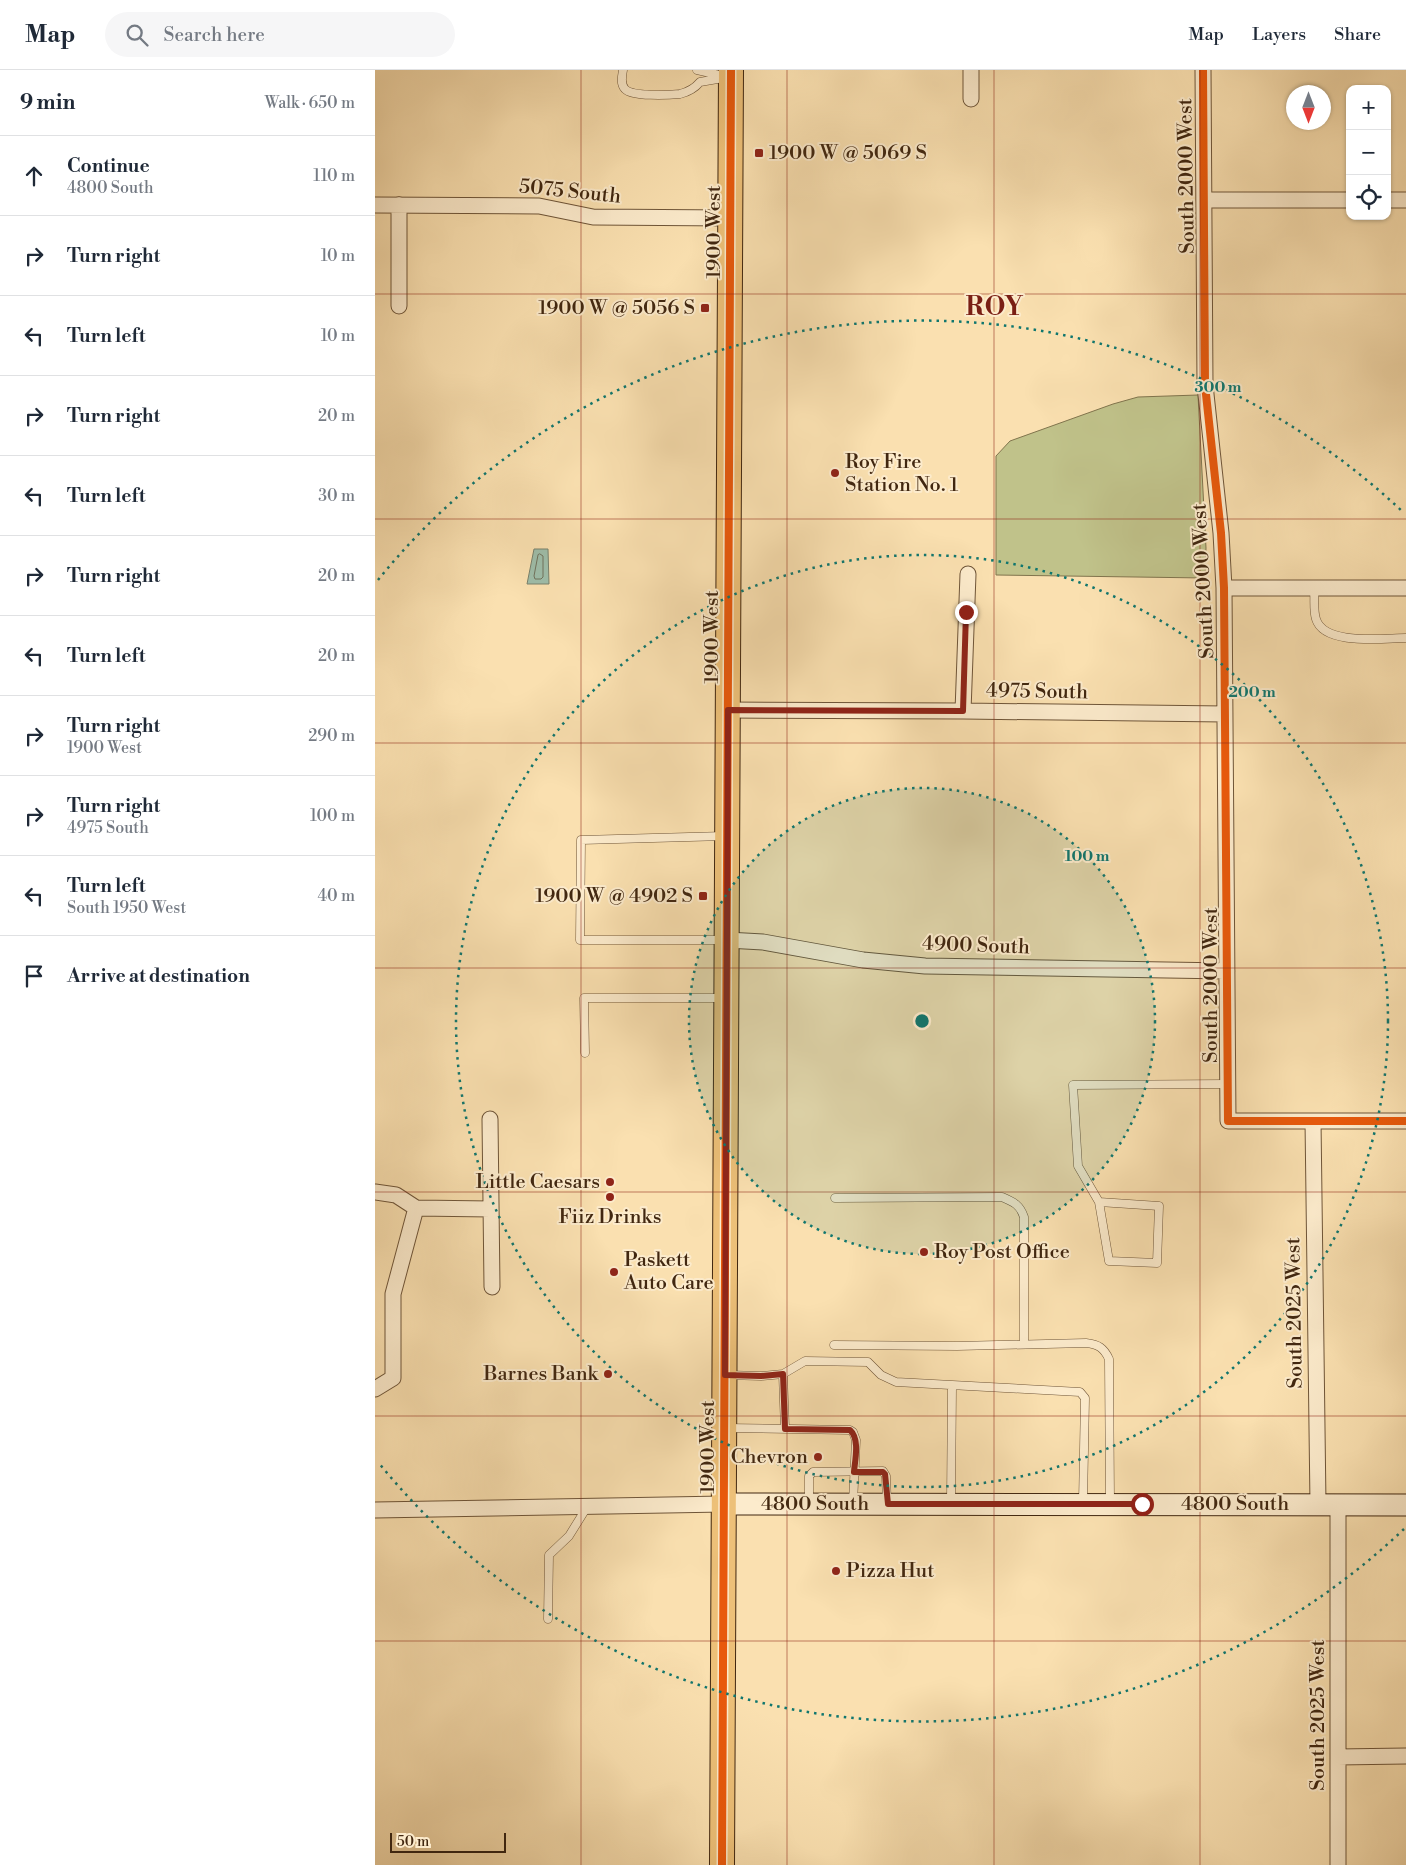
<!DOCTYPE html>
<html lang="en">
<head>
<meta charset="utf-8">
<style>
  :root { --surface:#fff; --page:#f6f6f7; --text:#1f2937; --muted:#747a83; --line:#e0e1e3 }
  body { margin:0; font-family:"Libre Bodoni",serif; background:var(--page); color:var(--text) }
  .controls { position:absolute; right:15px; top:15px; display:grid; overflow:hidden; border-radius:10px; box-shadow:0 1px 4px #0004 }
  .controls button { width:45px; height:45px; display:grid; place-items:center; padding:0; border:0; border-bottom:1px solid var(--line); background:var(--surface); color:var(--text); font:25px sans-serif }
  .compass { position:absolute; left:911px; top:15px; width:45px; height:45px; border-radius:50%; background:var(--surface); box-shadow:0 1px 4px #0004; rotate:180deg }
  .scale { position:absolute; left:15px; bottom:12px; width:116px; box-sizing:border-box; padding-left:5px; border:2px solid #412710; border-top:0; font-size:14px; line-height:18px; white-space:nowrap; color:#412710; -webkit-text-stroke:4px #fcebcc; paint-order:stroke }
  .stop { position:absolute; width:15px; height:15px; margin:-11px; border:4px solid #8f2418; border-radius:50%; background:#fff }
  .stop.end { background:#8f2418; border-color:#fff; box-shadow:0 1px 5px #0008 }
  .list { margin:0; padding:0; list-style:none }
  h2 { display:flex; justify-content:space-between; align-items:center; height:65px; margin:0; padding:0 20px; font-size:21px }
  h2 small { font-size:16px; font-weight:400; color:var(--muted) }
  .list li { display:grid; grid-template-columns:32px 1fr auto; gap:15px; align-items:center; box-sizing:border-box; height:80px; padding:0 20px; border-top:1px solid var(--line) }
  .list b { display:block; font-size:19px; white-space:nowrap }
  .list p { margin:0; font-size:16px; white-space:nowrap; color:var(--muted) }
  .list em { font-size:16px; font-style:normal; color:var(--muted) }
  .icon { flex:none; width:28px; height:28px; fill:none; stroke:currentColor; stroke-width:2; stroke-linecap:round; stroke-linejoin:round }
  .map { position:relative; flex:none; width:1031px; height:1795px; overflow:hidden }
  header { display:flex; align-items:center; gap:30px; box-sizing:border-box; height:70px; padding:0 25px; background:var(--surface); border-bottom:1px solid var(--line) }
  header strong { font-size:24px }
  nav { display:flex; gap:28px; margin-inline-start:auto; font-size:18px }
  .search { width:350px; height:45px; background:var(--page); display:flex; align-items:center; gap:12px; box-sizing:border-box; padding:0 18px; border-radius:28px; color:var(--muted); font-size:19px }
  main { display:flex }
  aside { flex:1; background:var(--surface) }
  .map>svg:first-child { display:block }
  .green { fill:#c0c28a; stroke:#80744d }
  .water { fill:#9ebda9; stroke:#79816c }
  .lines { fill:none; stroke-linecap:round; stroke-linejoin:round }
  .shore { stroke:#70725c; stroke-width:1 }
  .service-casing { stroke:#6f5538; stroke-width:9 }
  .minor-casing { stroke:#6f5538; stroke-width:17 }
  .secondary-casing { stroke:#412710; stroke-width:23 }
  .primary-casing { stroke:#412710; stroke-width:26 }
  .service { stroke:#fcebcc; stroke-width:8 }
  .minor { stroke:#fcebcc; stroke-width:15 }
  .secondary { stroke:#fcebcc; stroke-width:21 }
  .primary { stroke:#edc078; stroke-width:24 }
  .cycleway-casing { stroke:#fcebcc; stroke-width:11 }
  .cycleway { stroke:#e8590c; stroke-width:8 }
  .route { stroke:#8f2418; stroke-width:6 }
  .grid { fill:none; stroke:#8f2418; stroke-width:1; stroke-opacity:0.55 }
  .ring { fill:none; stroke:#0f766e; stroke-width:2.5; stroke-dasharray:2.5 5 }
  .poi-dot { fill:#8f2418; stroke:#fcebcc; stroke-width:2 }
  .labels { text-anchor:middle; dominant-baseline:central; stroke-width:4; stroke-linejoin:round; paint-order:stroke }
  .poi-label { font-size:20px; fill:#412710; stroke:#fcebcc; text-anchor:start }
  .street-label { font-size:20px; fill:#412710; stroke:#fcebcc }
  .district-label { font-size:25px; font-weight:bold; letter-spacing:1px; fill:#7a1f14; stroke:#fcebcc }
  .centre { fill:#0f766e; stroke:#fcebcc; stroke-width:2.5 }
  .ring-label { font-size:15px; text-anchor:middle; font-weight:bold; fill:#0f766e; stroke:#fcebcc; stroke-width:4; stroke-linejoin:round; paint-order:stroke }
</style>
</head>
<body>
<header>
<strong>Map</strong>
<div class="search"><svg class="icon" aria-label="search" viewBox="0 0 24 24"><circle cx="10" cy="10" r="6"/><path d="M15 15l6 6"/></svg>Search here</div>
<nav><a>Map</a><a>Layers</a><a>Share</a></nav>
</header>
<main>
<aside>
<h2>9 min<small>Walk · 650 m</small></h2>
<ul class="list">
<li><svg class="icon" aria-label="ahead" viewBox="0 0 24 24"><path d="M12 20V5M6 11l6-6 6 6"/></svg><div><b>Continue</b><p>4800 South</p></div><em>110 m</em></li>
<li><svg class="icon" aria-label="right" viewBox="0 0 24 24"><path d="M7 20v-9h11M14 6l5 5-5 5"/></svg><div><b>Turn right</b></div><em>10 m</em></li>
<li><svg class="icon" aria-label="left" viewBox="0 0 24 24"><path d="M17 20v-9H6M10 6l-5 5 5 5"/></svg><div><b>Turn left</b></div><em>10 m</em></li>
<li><svg class="icon" aria-label="right" viewBox="0 0 24 24"><path d="M7 20v-9h11M14 6l5 5-5 5"/></svg><div><b>Turn right</b></div><em>20 m</em></li>
<li><svg class="icon" aria-label="left" viewBox="0 0 24 24"><path d="M17 20v-9H6M10 6l-5 5 5 5"/></svg><div><b>Turn left</b></div><em>30 m</em></li>
<li><svg class="icon" aria-label="right" viewBox="0 0 24 24"><path d="M7 20v-9h11M14 6l5 5-5 5"/></svg><div><b>Turn right</b></div><em>20 m</em></li>
<li><svg class="icon" aria-label="left" viewBox="0 0 24 24"><path d="M17 20v-9H6M10 6l-5 5 5 5"/></svg><div><b>Turn left</b></div><em>20 m</em></li>
<li><svg class="icon" aria-label="right" viewBox="0 0 24 24"><path d="M7 20v-9h11M14 6l5 5-5 5"/></svg><div><b>Turn right</b><p>1900 West</p></div><em>290 m</em></li>
<li><svg class="icon" aria-label="right" viewBox="0 0 24 24"><path d="M7 20v-9h11M14 6l5 5-5 5"/></svg><div><b>Turn right</b><p>4975 South</p></div><em>100 m</em></li>
<li><svg class="icon" aria-label="left" viewBox="0 0 24 24"><path d="M17 20v-9H6M10 6l-5 5 5 5"/></svg><div><b>Turn left</b><p>South 1950 West</p></div><em>40 m</em></li>
<li><svg class="icon" aria-label="arrive" viewBox="0 0 24 24"><path d="M6 21V4h12l-3 4 3 4H6"/></svg><div><b>Arrive at destination</b></div></li>
</ul>
</aside>
<div class="map">
<svg width="1031" height="1795" viewBox="0 0 1031 1795">
  <rect width="100%" height="100%" fill="#fae0b0"/>
  <filter id="stains"><feTurbulence type="fractalNoise" baseFrequency=".004" numOctaves="4"/><feColorMatrix values="0 0 0 0 .2 0 0 0 0 .09 0 0 0 0 .02 0 0 0 .5 -.17"/></filter>
  <radialGradient id="worn" r=".72"><stop offset=".6" stop-color="#630" stop-opacity="0"/><stop offset="1" stop-color="#630" stop-opacity=".3"/></radialGradient>
  <path class="green" d="M823,325l8,153 -1,30 -209,-3v-119l14,-15 103,-37 25,-7z"/>
  <path class="water" d="M159,479h14l1,35h-22z"/>
  <g class="lines">
    <path class="shore" d="M165,484l3,2v21l-2,2h-6l-1,-3 4,-21z"/>
    <defs>
      <path id="service" d="M248,0c-1,6 -3,14 2,19 7,8 44,6 55,5 8,-2 15,-6 20,-12l29,-5
        M322,0l27,6
        M939,518c1,10 -1,22 2,31 8,27 68,19 90,19
        M350,766l-144,4 -1,100h145
        M210,983l-1,-55h140
        M460,1128l167,-1c12,5 18,8 22,20v127
        M724,1132l60,4 -2,57 -48,-2 -10,-59 -21,-36 -5,-81 155,-1
        M459,1275l123,1 129,-3c12,1 18,5 23,16l1,143
        M408,1304l2,55
        M352,1305l34,1 22,-2 22,-13 63,1 13,13 15,7 184,10 5,6 -2,104
        M351,1358l124,2 3,2 3,8 -3,63
        M434,1432v-26l4,-4 70,-1 3,5 1,26
        M576,1432l1,-116
        M173,1549l1,-64 20,-19 18,-29"/>
      <path id="minor" d="M596,0v29
        M828,0l2,315 16,148 3,55 4,533h178
        M829,130h146
        M1012,130h19
        M0,135l164,1 54,11 137,1
        M24,236v-101
        M849,518h182
        M353,640l235,1 262,3
        M588,641l5,-137
        M352,870l36,2 100,18 62,6 302,5
        M115,1049l2,168
        M938,1051l5,383
        M0,1122l21,3 20,13 -23,86v84l-18,11
        M41,1138l75,1
        M0,1440l349,-6
        M963,1687l68,-1
        M963,1795v-360"/>
      <path id="secondary" d="M349,1434l682,1"/>
      <path id="primary" d="M347,1795l9,-1795"/>
    </defs>
    <use href="#service" class="service-casing"/>
    <use href="#minor" class="minor-casing"/>
    <use href="#secondary" class="secondary-casing"/>
    <use href="#primary" class="primary-casing"/>
    <use href="#service" class="service"/>
    <use href="#minor" class="minor"/>
    <use href="#secondary" class="secondary"/>
    <use href="#primary" class="primary"/>
    <defs>
      <path id="cycleway" d="M828,0l2,315 16,148 3,55 4,533h178
        M347,1795l9,-1795"/>
    </defs>
    <use href="#cycleway" class="cycleway-casing"/>
    <use href="#cycleway" class="cycleway"/>
  </g>
  <g class="lines">
    <path class="route" d="M591,542l-3,99 -235,-1 -3,665 36,1 22,-2 2,55 65,1c10,9 5,30 4,42h29l2,2 3,30h254"/>
  </g>
  <path class="grid" d="M206,0v1795M412,0v1795M619,0v1795M825,0v1795M0,224h1031M0,449h1031M0,673h1031M0,898h1031M0,1122h1031M0,1346h1031M0,1571h1031"/>
  <circle cx="547" cy="951" r="233" fill="#0f766e" fill-opacity=".12"/>
  <g class="ring">
    <circle cx="547" cy="951" r="233"/>
    <circle cx="547" cy="951" r="466"/>
    <path d="M1029 1459A700 700 0 0 1 3 1392M3 510A700 700 0 0 1 1029 443"/>
  </g>
  <g class="poi-dot">
    <rect x="379" y="78" width="10" height="10" rx="2.5"/>
    <rect x="325" y="233" width="10" height="10" rx="2.5"/>
    <circle cx="460" cy="403" r="5"/>
    <rect x="323" y="821" width="10" height="10" rx="2.5"/>
    <circle cx="235" cy="1112" r="5"/>
    <circle cx="235" cy="1127" r="5"/>
    <circle cx="549" cy="1182" r="5"/>
    <circle cx="239" cy="1202" r="5"/>
    <circle cx="233" cy="1304" r="5"/>
    <circle cx="443" cy="1387" r="5"/>
    <circle cx="461" cy="1501" r="5"/>
  </g>
  <g class="labels">
    <g class="poi-label">
      <text x="394" y="83">1900 W @ 5069 S</text>
      <text x="320" y="238" text-anchor="end">1900 W @ 5056 S</text>
      <text x="470" y="392">Roy Fire<tspan x="470" dy="23">Station No. 1</tspan></text>
      <text x="318" y="826" text-anchor="end">1900 W @ 4902 S</text>
      <text x="225" y="1112" text-anchor="end">Little Caesars</text>
      <text x="235" y="1147" text-anchor="middle">Fiiz Drinks</text>
      <text x="559" y="1182">Roy Post Office</text>
      <text x="249" y="1190">Paskett<tspan x="249" dy="23">Auto Care</tspan></text>
      <text x="223" y="1304" text-anchor="end">Barnes Bank</text>
      <text x="433" y="1387" text-anchor="end">Chevron</text>
      <text x="471" y="1501">Pizza Hut</text>
    </g>
    <g class="street-label">
      <text transform="translate(812 106) rotate(-91)">South 2000 West</text>
      <text transform="translate(195 122) rotate(6)">5075 South</text>
      <text transform="translate(339 162) rotate(-90)">1900 West</text>
      <text transform="translate(829 511) rotate(-93)">South 2000 West</text>
      <text transform="translate(337 567) rotate(-90)">1900 West</text>
      <text transform="translate(662 622) rotate(1)">4975 South</text>
      <text transform="translate(601 876) rotate(2)">4900 South</text>
      <text transform="translate(836 915) rotate(-90)">South 2000 West</text>
      <text transform="translate(920 1243) rotate(-91)">South 2025 West</text>
      <text transform="translate(333 1377) rotate(-90)">1900 West</text>
      <text x="440" y="1434">4800 South</text>
      <text x="860" y="1434">4800 South</text>
      <text transform="translate(943 1645) rotate(-90)">South 2025 West</text>
    </g>
    <g class="district-label">
      <text x="620" y="237">ROY</text>
    </g>
  </g>
  <circle cx="547" cy="951" r="8" class="centre"/>
  <g class="ring-label">
    <text x="843" y="322">300 m</text>
    <text x="877" y="627">200 m</text>
    <text x="712" y="791">100 m</text>
  </g>
  <rect width="100%" height="100%" filter="url(#stains)"/>
  <rect width="100%" height="100%" fill="url(#worn)"/>
</svg>
<div class="controls">
<button>+</button>
<button>−</button>
<button><svg class="icon" aria-label="locate" viewBox="0 0 24 24"><circle cx="12" cy="12" r="6"/><path d="M12 2v4M12 18v4M2 12h4M18 12h4"/></svg></button>
</div>
<svg class="compass" viewBox="-18 -18 36 36"><path d="M0-13l5 13h-10z" fill="#e53935"/><path d="M0 13l5-13h-10z" fill="#747a83"/></svg>
<div class="scale">50 m</div>
<div class="stop" style="left:767px;top:1434px"></div>
<div class="stop end" style="left:591px;top:542px"></div>
</div>
</main>
</body>
</html>
